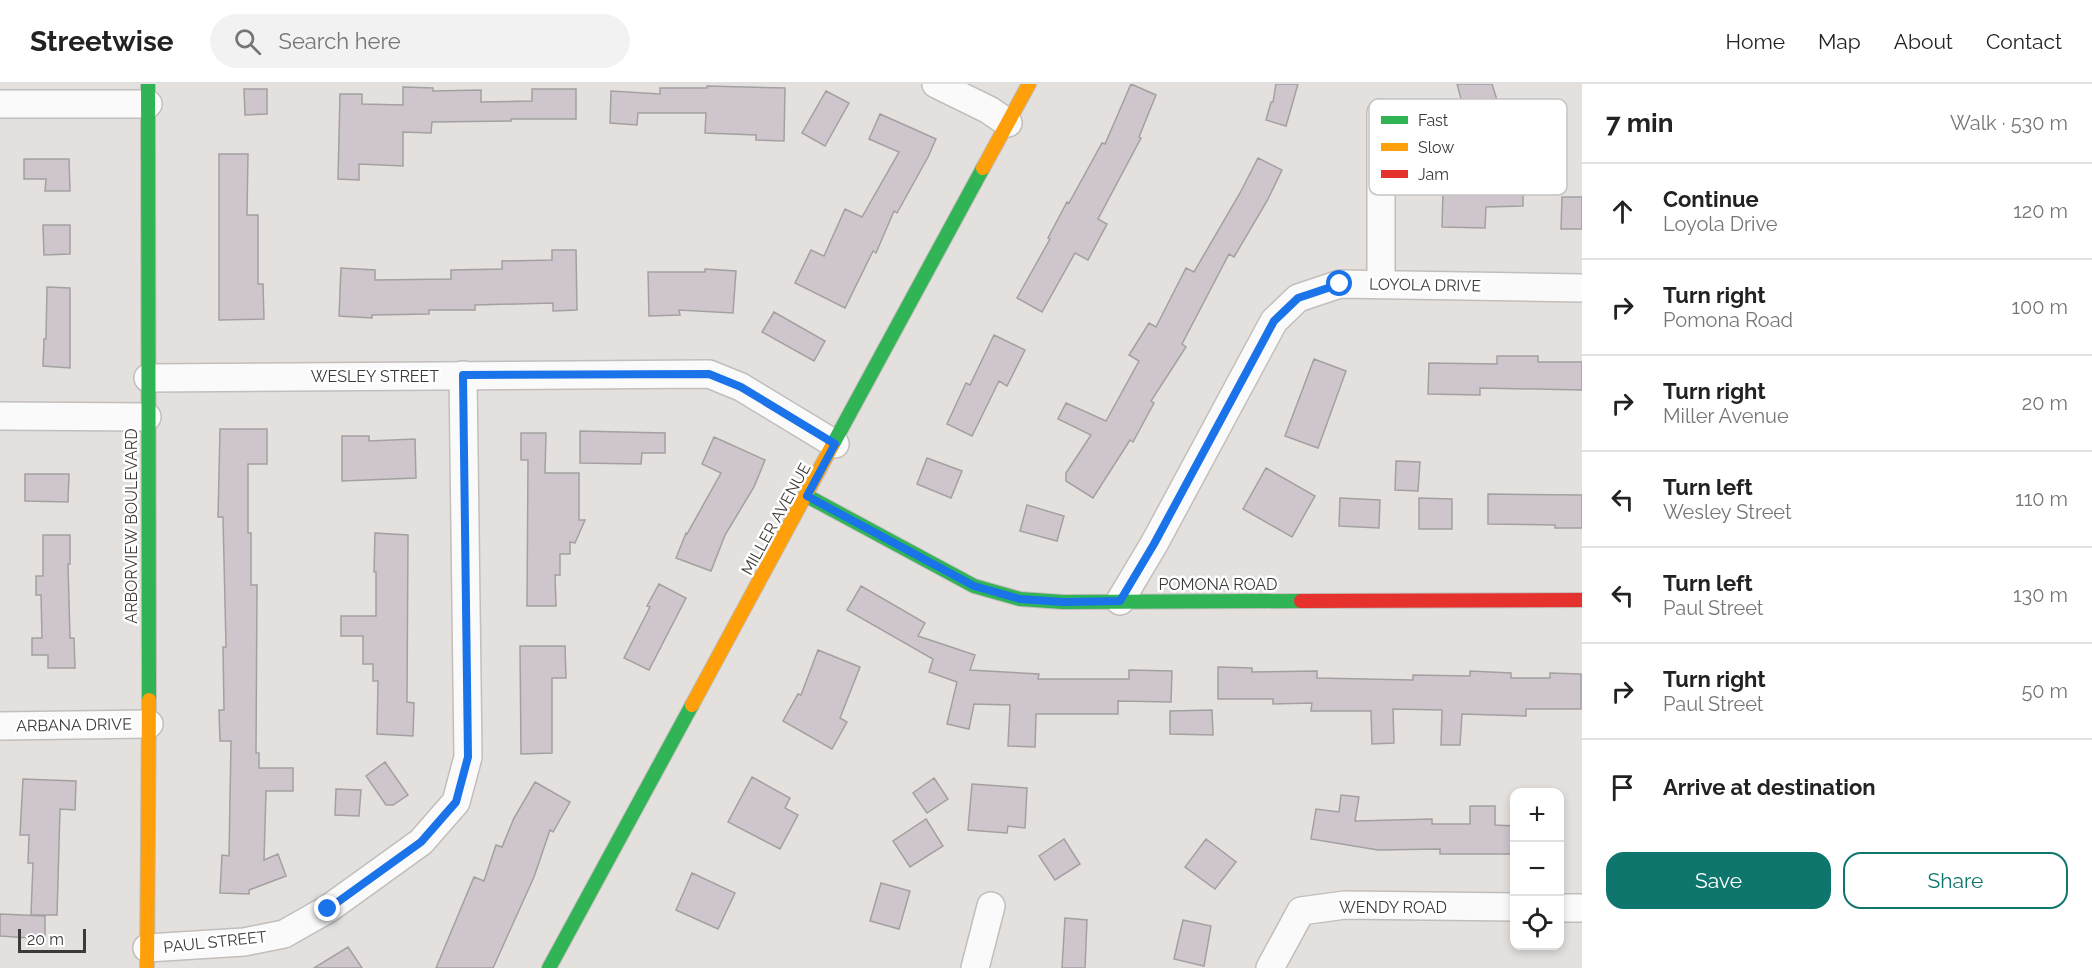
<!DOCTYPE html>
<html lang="en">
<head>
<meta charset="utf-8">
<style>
  :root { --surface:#fff; --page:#f2f2f2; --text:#222; --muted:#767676; --line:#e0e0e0; --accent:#0f766e }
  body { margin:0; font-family:Raleway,sans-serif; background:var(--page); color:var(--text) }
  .controls { position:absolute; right:18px; bottom:18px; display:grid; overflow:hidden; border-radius:12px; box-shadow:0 3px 9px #0003 }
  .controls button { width:54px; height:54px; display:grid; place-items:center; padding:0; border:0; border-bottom:2px solid var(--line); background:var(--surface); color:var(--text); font:30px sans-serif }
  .scale { position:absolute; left:18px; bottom:15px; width:68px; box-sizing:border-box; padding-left:6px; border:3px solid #3c3937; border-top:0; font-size:16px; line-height:21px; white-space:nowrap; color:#3c3937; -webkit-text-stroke:4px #fff; paint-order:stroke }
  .stop { position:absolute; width:18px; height:18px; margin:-14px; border:4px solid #1a73e8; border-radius:50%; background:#fff }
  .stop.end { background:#1a73e8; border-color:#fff; box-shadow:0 2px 6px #0008 }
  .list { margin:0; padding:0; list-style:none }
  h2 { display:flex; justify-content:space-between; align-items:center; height:78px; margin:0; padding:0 24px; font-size:26px }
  h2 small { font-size:20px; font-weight:400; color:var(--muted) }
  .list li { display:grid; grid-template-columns:39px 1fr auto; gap:18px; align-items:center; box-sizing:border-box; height:96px; padding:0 24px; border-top:2px solid var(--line) }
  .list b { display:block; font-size:22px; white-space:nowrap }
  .list p { margin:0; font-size:20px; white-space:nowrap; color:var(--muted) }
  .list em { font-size:20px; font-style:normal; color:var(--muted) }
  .actions { display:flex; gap:12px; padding:18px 24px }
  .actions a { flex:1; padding:14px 0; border:2px solid var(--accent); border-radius:18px; text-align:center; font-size:21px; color:var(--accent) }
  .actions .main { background:var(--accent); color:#fff }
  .icon { flex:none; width:33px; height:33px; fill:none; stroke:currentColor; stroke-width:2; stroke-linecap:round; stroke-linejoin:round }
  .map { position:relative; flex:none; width:1582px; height:884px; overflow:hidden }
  header { display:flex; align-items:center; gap:36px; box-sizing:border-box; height:84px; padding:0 30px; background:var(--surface); border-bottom:2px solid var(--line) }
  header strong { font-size:28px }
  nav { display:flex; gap:33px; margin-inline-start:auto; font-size:21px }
  .search { width:420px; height:54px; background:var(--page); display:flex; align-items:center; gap:15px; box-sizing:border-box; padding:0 21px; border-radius:33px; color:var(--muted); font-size:22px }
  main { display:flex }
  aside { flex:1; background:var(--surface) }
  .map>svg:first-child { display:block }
  .building { fill:#cfc5cd; stroke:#a3a1a0; stroke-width:1.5 }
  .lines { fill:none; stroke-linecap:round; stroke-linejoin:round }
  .street-casing { stroke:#c1bebc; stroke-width:30 }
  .fast-casing { stroke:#c1bebc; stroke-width:16 }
  .slow-casing { stroke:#c1bebc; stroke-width:16 }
  .jam-casing { stroke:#c1bebc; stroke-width:16 }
  .street { stroke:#fbfafa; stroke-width:27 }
  .fast { stroke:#30b455; stroke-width:14 }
  .slow { stroke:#ff9f0a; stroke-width:14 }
  .jam { stroke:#e5322d; stroke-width:14 }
  .route { stroke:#1a73e8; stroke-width:8 }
  .labels { text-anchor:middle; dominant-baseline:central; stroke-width:5; stroke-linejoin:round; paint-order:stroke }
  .street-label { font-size:16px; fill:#3c3937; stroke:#fff }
  .key { fill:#fff; stroke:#c4c4c3; stroke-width:1.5 }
  .key-label { font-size:16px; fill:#3c3937 }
</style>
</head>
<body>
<header>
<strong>Streetwise</strong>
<div class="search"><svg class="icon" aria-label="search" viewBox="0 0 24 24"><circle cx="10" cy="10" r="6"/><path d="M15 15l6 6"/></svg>Search here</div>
<nav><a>Home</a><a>Map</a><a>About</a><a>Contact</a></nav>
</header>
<main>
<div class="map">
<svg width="1582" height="884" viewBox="0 0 1582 884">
  <rect width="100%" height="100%" fill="#e3e0de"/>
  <path class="building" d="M1131,0l25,11 -17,42 2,1 -43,81 9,5 -19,36 -13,-7 -33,59 -25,-14 33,-59 -2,-1 19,-36 2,1 33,-60 3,1z
    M1276,0h22l-12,42 -20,-6 5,-18h2z
    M1457,0h35l5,16 -33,10z
    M707,2l78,2 -1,53 -28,-1v-5l-51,-2 1,-20h-68l-1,12 -27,-2 1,-32 49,3v-6h47z
    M403,3l30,1v3l48,-1v12l51,-1v-12h44v30h-65v2l-79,1 -1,11 -28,-1v34l-44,-2v16l-21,-1 2,-85h22v10l41,1z
    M244,5h23v25l-22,1z
    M826,7l23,12 -24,43 -23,-13z
    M880,30l56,25 -8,18 -31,56 -3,-2 -18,42 -3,-2 -28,57 -50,-25 16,-33 13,6 21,-47 17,8 37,-65 -30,-13z
    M1454,49l31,1 -1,48 39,-1v25l-37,1 -1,21 -43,-1 1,-36 10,1z
    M219,70h29l-1,61h11v69h5l1,35 -45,1z
    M1258,74l24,12 -15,31 -33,56 -5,-3 -47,90 4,3 -35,54 3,2 -21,39 -3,-2 -37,58 -27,-17v-8l25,-38 -33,-16 8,-16 40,18 33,-60 -10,-6 20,-32 7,4 30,-59 8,4 46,-79z
    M24,75h45l1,32h-25l1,-12h-22z
    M1562,113h20v32h-21z
    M43,141h27v29l-26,1z
    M552,166h24l1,60 -24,1v-8l-78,2v5h-46v4l-57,1v3l-33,-2 2,-48 34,2v10l76,-1v-9l51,-1v-8l50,-1z
    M705,185l31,2 -3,42 -54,-3 1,5 -31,1 -1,-44h57z
    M47,203l23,1v80l-27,-2 1,-27h2z
    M774,228l51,29 -11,20 -52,-29z
    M994,251l31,15 -18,36 -8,-5 -27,55 -25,-12 19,-41 4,2z
    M1497,272h41v6h44v28l-102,-2v7l-52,-1 1,-31 68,1z
    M1314,275l32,12 -28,77 -33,-12z
    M220,345h47v35h-19v69h3v52h6l-1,168h3v15h34v23h-27l-2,69 14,-6 8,22 -37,14v4l-29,-1 2,-38 7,1 2,-115h-11l-1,-31h5l-1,-63h3l-3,-130h-5z
    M580,347l85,2v20h-23l-1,11 -61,-1z
    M521,349h25l-1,40h34v47h6l-10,23 -5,-1v12h-10v21h-5l1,31h-29l1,-146h-7z
    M342,352h27v5l46,-2 1,39 -74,3z
    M714,353l51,23 -11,27 -29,48 -14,36 -35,-13 10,-25 1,1 34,-61 -19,-9z
    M927,374l35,13 -11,27 -34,-14z
    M1396,377l24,1 -2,29 -23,-1z
    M1266,384l49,28 -23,41 -49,-28z
    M25,390h44l-1,28 -43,-1z
    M1488,410l94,1v33h-27v-3l-67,-1z
    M1340,414l40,2 -1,28 -40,-2z
    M1419,414l33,1v30h-33z
    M1027,421l37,11 -7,25 -37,-10z
    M375,449l33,2 -1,167 7,1 -1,33 -36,-2 1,-53h-5v-17h-10v-28h-22v-20h35v-44h-2z
    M43,451h27v29h-2l2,74h4l1,30h-27v-13h-16v-17h10l-1,-43h-5v-19h7z
    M659,500l27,14 -37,72 -25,-12 26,-51 -3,-1z
    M861,502l64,37 -7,13 57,19 -5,15 69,4 -1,5h91v-9l43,1 -1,31 -53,-1v13h-82l-1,33 -27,-1 2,-41 -36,-1 -5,25 -22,-5 10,-42 -28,-10 4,-13 -86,-49z
    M520,562h45l1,32h-14v75l-31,1z
    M818,566l42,17 -20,51 7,4 -15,27 -49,-28 15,-27 3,1z
    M1218,583l34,1v4l65,-1v7l96,2v-5l57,1v-5l41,2v5h39v-5l31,1v35h-55v7l-64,-2 -2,31h-19l1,-35 -49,-1 1,34 -22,1 -1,-33h-60l1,-8 -39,1v-5h-55z
    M1212,626l1,25 -43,-1v-23z
    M385,678l23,33 -15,10h-7l-20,-29z
    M752,693l38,21 -5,10 13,7 -18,34 -52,-27z
    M934,694l14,21 -21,14 -14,-20z
    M23,695l53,2 -1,29 -15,-1 -3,106h-26l2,-52h-5l1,-28h-9z
    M535,698l35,20 -17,30 -3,-2 -16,47 -41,91h-57l38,-91 10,4 12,-36 6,2 12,-29z
    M972,700l55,4 -2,40 -17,-2 -1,7 -39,-3z
    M336,705l25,1 -2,26 -24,-1z
    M1341,711l18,2 -4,24 77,-2v5h38v-18h25v19l20,1v28h-75v-5l-62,1 -67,-11 5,-30 23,3z
    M926,735l17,27 -33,21 -17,-26z
    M1064,755l16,25 -25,16 -16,-24z
    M1206,755l30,23 -21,27 -30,-22z
    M692,789l43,20 -17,36 -42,-19z
    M881,799l29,8 -11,38 -29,-8z
    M0,830l45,2v23l-45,-3z
    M1065,834l22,2 -2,48h-23z
    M1183,836l28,6 -7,40 -30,-7z
    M348,863l14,21h-48z"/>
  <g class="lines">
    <defs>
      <path id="street" d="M936,0l53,26 19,13
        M0,20h148
        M1381,200v-171
        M148,294l561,-4 32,13 94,57
        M0,332l147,1
        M1120,517l34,-57 120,-223 24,-23 42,-14 242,4
        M0,642l149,-2
        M1560,824h22
        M147,864l97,-6 40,-8 44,-25 93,-67 35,-40 12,-45 -5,-382
        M975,884l16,-62
        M1270,884l31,-57 44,-6 169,2"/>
      <path id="fast" d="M148,0l1,616
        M832,362l151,-278
        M807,412l167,90 46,13 43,3 238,-1
        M549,884l143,-263"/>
      <path id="slow" d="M983,84l46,-84
        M692,621l140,-259
        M147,884l2,-268"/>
      <path id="jam" d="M1301,517l281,-1"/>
    </defs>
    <use href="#street" class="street-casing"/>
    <use href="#fast" class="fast-casing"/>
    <use href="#slow" class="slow-casing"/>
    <use href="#jam" class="jam-casing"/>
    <use href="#street" class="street"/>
    <use href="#fast" class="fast"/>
    <use href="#slow" class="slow"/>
    <use href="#jam" class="jam"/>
  </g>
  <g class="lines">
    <path class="route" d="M328,825l93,-67 35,-40 12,-45 -5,-382 246,-1 32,13 94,57 -28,52 167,90 46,13 43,3 57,-1 34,-57 120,-223 24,-23 42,-14"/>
  </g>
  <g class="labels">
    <g class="street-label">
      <text transform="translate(1425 201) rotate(1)">LOYOLA DRIVE</text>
      <text x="375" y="292">WESLEY STREET</text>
      <text transform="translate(776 435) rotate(-61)">MILLER AVENUE</text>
      <text transform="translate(131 442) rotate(-90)">ARBORVIEW BOULEVARD</text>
      <text x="1218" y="500">POMONA ROAD</text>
      <text transform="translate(74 641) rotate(-1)">ARBANA DRIVE</text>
      <text x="1393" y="823">WENDY ROAD</text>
      <text transform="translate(215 858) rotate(-6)">PAUL STREET</text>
    </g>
  </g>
  <rect x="1369" y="15" width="198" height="96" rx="9" class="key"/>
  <rect x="1381" y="32" width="27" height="8" fill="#30b455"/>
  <rect x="1381" y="59" width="27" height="8" fill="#ff9f0a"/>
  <rect x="1381" y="86" width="27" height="8" fill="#e5322d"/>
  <g class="key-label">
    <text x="1418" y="42">Fast</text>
    <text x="1418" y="69">Slow</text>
    <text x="1418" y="96">Jam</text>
  </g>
</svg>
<div class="controls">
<button>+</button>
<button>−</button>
<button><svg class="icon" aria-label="locate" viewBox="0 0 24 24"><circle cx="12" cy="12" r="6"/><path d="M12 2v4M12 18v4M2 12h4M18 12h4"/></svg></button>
</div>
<div class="scale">20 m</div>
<div class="stop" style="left:1340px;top:200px"></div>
<div class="stop end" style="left:328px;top:825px"></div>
</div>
<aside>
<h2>7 min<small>Walk · 530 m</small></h2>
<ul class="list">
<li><svg class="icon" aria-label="ahead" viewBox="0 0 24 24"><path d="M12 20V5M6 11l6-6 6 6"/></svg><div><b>Continue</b><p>Loyola Drive</p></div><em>120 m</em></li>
<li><svg class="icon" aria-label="right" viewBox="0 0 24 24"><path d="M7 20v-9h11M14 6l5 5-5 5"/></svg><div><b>Turn right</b><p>Pomona Road</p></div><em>100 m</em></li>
<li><svg class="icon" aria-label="right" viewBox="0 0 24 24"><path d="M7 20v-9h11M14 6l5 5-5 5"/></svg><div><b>Turn right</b><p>Miller Avenue</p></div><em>20 m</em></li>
<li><svg class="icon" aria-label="left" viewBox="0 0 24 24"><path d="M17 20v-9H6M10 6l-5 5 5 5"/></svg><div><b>Turn left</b><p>Wesley Street</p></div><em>110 m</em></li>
<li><svg class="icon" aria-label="left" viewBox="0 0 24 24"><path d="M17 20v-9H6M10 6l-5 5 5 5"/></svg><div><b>Turn left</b><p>Paul Street</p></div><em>130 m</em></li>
<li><svg class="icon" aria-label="right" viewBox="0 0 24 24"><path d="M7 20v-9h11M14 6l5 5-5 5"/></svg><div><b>Turn right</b><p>Paul Street</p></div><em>50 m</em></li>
<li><svg class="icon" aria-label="arrive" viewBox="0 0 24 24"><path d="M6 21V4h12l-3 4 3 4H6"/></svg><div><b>Arrive at destination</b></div></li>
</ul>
<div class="actions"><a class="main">Save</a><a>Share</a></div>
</aside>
</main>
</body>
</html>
